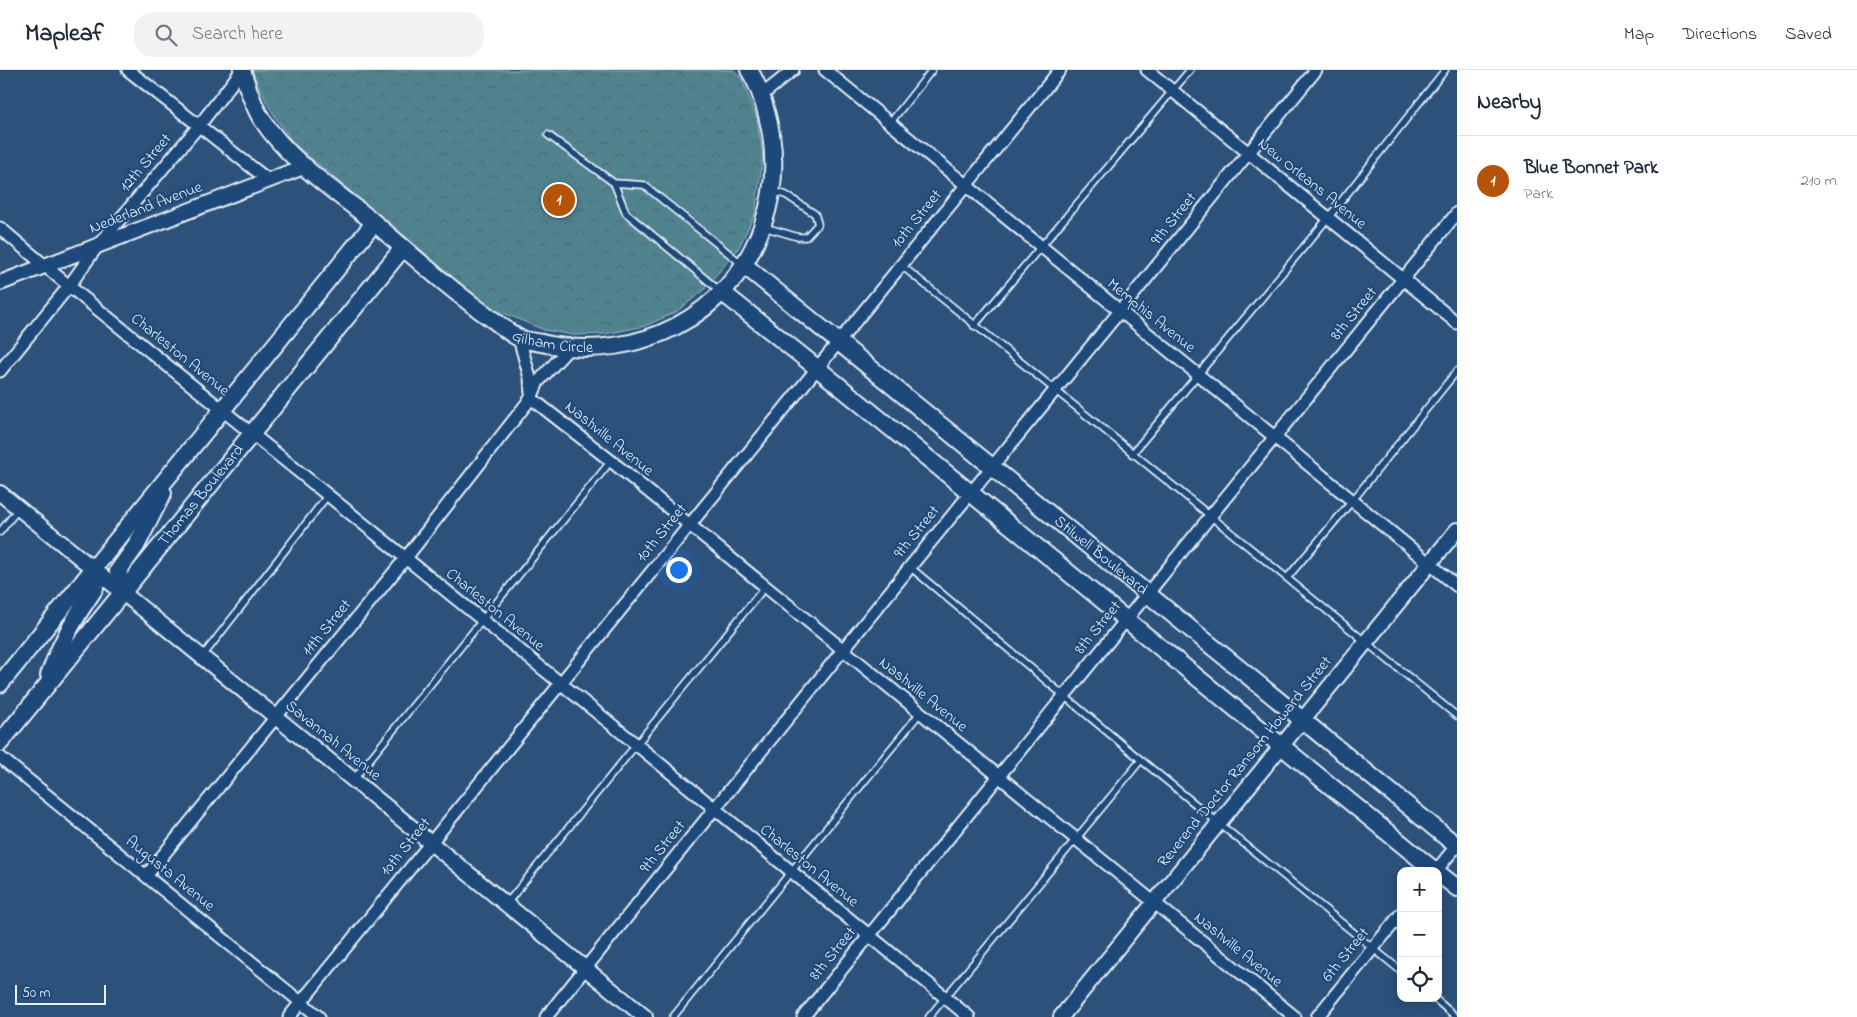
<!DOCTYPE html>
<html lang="en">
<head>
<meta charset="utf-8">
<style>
  :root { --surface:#fff; --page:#f2f2f3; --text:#1f2937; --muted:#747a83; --line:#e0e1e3; --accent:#b45309 }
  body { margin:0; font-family:"Indie Flower",sans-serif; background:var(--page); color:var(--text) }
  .controls { position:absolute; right:15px; bottom:15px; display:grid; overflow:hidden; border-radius:10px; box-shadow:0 2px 12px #0003 }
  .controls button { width:45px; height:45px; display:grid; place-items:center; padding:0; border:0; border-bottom:1px solid var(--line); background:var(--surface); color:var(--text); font:25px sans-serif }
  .scale { position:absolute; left:15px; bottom:12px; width:91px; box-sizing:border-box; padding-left:5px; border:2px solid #e8f1f8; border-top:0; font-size:14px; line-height:18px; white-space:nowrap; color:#e8f1f8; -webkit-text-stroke:4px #1f4a7a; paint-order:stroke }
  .you { position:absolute; left:678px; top:499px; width:18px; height:18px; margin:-12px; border:4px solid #fff; border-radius:50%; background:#1a73e8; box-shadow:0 0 0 8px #1a73e833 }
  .badge { display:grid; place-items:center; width:32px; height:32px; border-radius:50%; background:var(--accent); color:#fff; font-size:16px; font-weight:700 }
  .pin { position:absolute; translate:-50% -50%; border:2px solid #fff; box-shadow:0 1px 5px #0006 }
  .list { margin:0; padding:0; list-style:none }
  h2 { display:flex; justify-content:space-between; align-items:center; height:65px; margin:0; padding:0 20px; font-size:21px }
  h2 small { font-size:16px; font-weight:400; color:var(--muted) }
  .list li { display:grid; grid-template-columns:32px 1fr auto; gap:15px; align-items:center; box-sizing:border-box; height:90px; padding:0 20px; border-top:1px solid var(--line) }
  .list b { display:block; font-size:19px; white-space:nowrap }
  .list p { margin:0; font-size:16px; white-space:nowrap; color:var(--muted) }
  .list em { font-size:16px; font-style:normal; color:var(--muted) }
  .icon { flex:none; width:28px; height:28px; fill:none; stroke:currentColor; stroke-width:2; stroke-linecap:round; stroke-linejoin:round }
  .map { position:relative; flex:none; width:1457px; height:947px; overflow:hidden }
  header { display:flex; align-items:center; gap:30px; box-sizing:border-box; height:70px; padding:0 25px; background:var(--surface); border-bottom:1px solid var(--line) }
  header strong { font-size:24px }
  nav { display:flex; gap:28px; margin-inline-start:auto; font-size:18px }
  .search { width:350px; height:45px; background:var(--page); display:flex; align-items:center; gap:12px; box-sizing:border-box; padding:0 18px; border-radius:20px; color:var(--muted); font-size:19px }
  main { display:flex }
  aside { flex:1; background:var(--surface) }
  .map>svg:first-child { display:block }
  .park { fill:url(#park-crowns); stroke:#9cbac4 }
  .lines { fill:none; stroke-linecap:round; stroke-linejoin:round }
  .service-casing { stroke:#e8f1f8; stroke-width:9 }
  .minor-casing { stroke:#e8f1f8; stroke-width:15 }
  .tertiary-casing { stroke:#e8f1f8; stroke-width:18 }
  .secondary-casing { stroke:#e8f1f8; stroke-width:20 }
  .service { stroke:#1f4a7a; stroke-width:5.5 }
  .minor { stroke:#1f4a7a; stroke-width:11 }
  .tertiary { stroke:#1f4a7a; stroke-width:14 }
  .secondary { stroke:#1f4a7a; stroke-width:16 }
  .labels { text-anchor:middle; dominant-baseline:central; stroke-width:4.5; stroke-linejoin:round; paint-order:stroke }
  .street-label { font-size:16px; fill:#e8f1f8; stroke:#1f4a7a }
</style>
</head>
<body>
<header>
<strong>Mapleaf</strong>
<div class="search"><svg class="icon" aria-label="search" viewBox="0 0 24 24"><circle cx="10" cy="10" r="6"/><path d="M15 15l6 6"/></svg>Search here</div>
<nav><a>Map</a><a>Directions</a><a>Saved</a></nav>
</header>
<main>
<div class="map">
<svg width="1457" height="947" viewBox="0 0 1457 947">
  <defs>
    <pattern id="park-crowns" width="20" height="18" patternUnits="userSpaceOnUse" patternTransform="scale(1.25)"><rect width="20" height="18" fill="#51838f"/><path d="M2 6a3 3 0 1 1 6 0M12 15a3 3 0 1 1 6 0" fill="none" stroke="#4d6b73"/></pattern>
  </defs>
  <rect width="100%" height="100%" fill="#2c517b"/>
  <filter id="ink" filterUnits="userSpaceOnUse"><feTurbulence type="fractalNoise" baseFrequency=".02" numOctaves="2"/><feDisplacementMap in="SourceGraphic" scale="10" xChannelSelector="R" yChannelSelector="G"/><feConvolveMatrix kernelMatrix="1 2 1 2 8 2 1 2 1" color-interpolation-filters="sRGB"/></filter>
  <g filter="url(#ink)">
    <path class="park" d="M252,0h482l8,9 15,39 6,38 -8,58 -17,35 -35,42 -27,21 -31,14 -40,8 -31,1 -30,-5 -57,-24 -193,-162c-18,-24 -32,-47 -42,-74z"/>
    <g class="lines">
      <defs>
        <path id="service" d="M890,53l42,-53
          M548,65l66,48 30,2 98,79
          M614,113l12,30 94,78
          M764,157l34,10h8l12,-13 -3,-10 -29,-19 -13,-4
          M901,195l556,451
          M974,256l216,-256
          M1132,384l196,-236 117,-148
          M0,462l19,-24
          M910,497l231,193 260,211
          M1287,508l66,-78 104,-129
          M202,587l126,-162
          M353,710l258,-319
          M507,833l258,-316
          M1434,928l22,19
          M673,947l247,-304
          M929,947l212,-257"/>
        <path id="minor" d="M128,0l140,110
          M825,0l632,516
          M1147,0l310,253
          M762,25l31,-25
          M0,158l69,58 568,459 332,272
          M519,268l11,40 1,16
          M0,301l69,-85 30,-42 99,-117 44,-57
          M531,328l80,63 684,556
          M0,687l319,260
          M1436,801l21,-26
          M146,806l259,-317 126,-161 7,-16 31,-34
          M289,947l771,-947
          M546,947l364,-450 210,-256 196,-241
          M803,947l654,-804
          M1317,947l84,-103"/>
        <path id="tertiary" d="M0,213l306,-117
          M0,423l645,524
          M1061,947l396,-487"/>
        <g id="secondary">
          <path id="s1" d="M242,0c5,16 10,33 19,48 26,41 71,71 109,101 40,34 79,70 122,100 9,6 19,16 29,20 7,2 17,3 25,5 92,18 184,-27 216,-117 11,-30 14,-61 9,-93 -4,-22 -10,-45 -22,-64"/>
          <path id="s2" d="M744,195l713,581"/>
          <path d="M723,223l94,75 618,503"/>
          <path d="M123,522l-5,-21 18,-25 27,-53"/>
          <path d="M49,605c11,-31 27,-60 46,-87l-2,-20"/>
          <path d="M0,614l374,-461"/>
          <path id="s3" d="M0,673l403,-495"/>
          <path d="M1438,803l19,15"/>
        </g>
      </defs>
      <use href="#service" class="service-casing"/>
      <use href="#minor" class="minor-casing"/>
      <use href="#tertiary" class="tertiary-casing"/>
      <use href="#secondary" class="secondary-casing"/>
      <use href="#service" class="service"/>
      <use href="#minor" class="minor"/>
      <use href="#tertiary" class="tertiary"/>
      <use href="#secondary" class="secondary"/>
    </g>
  </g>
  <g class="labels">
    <g class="street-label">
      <text transform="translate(146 93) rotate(-50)">12th Street</text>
      <text transform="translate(1312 114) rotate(39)">New Orleans Avenue</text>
      <text transform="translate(146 138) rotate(-21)">Nederland Avenue</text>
      <text transform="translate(917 149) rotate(-51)">10th Street</text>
      <text transform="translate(1174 149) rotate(-51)">9th Street</text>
      <text transform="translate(1354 244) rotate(-51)">8th Street</text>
      <text transform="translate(1151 246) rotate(39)">Memphis Avenue</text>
      <text stroke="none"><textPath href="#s1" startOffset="426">Gilham Circle</textPath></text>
      <text transform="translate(180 285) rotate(39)">Charleston Avenue</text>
      <text transform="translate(609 369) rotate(39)">Nashville Avenue</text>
      <text stroke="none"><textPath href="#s3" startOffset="319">Thomas Boulevard</textPath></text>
      <text transform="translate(917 462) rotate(-51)">9th Street</text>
      <text transform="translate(662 463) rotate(-51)">10th Street</text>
      <text stroke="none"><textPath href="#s2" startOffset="460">Stilwell Boulevard</textPath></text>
      <text transform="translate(495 540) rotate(39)">Charleston Avenue</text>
      <text transform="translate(327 558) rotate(-51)">11th Street</text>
      <text transform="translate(1098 558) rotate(-51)">8th Street</text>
      <text transform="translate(923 625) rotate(39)">Nashville Avenue</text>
      <text transform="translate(333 671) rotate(39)">Savannah Avenue</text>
      <text transform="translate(1245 692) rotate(-51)">Reverend Doctor Ransom Howard Street</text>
      <text transform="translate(406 777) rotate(-51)">10th Street</text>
      <text transform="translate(663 777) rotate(-51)">9th Street</text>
      <text transform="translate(809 796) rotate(39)">Charleston Avenue</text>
      <text transform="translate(170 804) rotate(39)">Augusta Avenue</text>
      <text transform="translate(1238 880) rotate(39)">Nashville Avenue</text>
      <text transform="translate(833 884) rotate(-51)">8th Street</text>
      <text transform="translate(1346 885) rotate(-51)">6th Street</text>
    </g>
  </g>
</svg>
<div class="controls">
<button>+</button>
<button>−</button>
<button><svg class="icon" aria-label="locate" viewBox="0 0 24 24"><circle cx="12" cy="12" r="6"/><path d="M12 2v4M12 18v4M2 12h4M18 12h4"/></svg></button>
</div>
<div class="scale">50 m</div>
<div class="you"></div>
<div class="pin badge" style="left:559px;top:130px">1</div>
</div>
<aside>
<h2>Nearby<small></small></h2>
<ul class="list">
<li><span class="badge">1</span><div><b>Blue Bonnet Park</b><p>Park</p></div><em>210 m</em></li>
</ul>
</aside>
</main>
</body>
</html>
